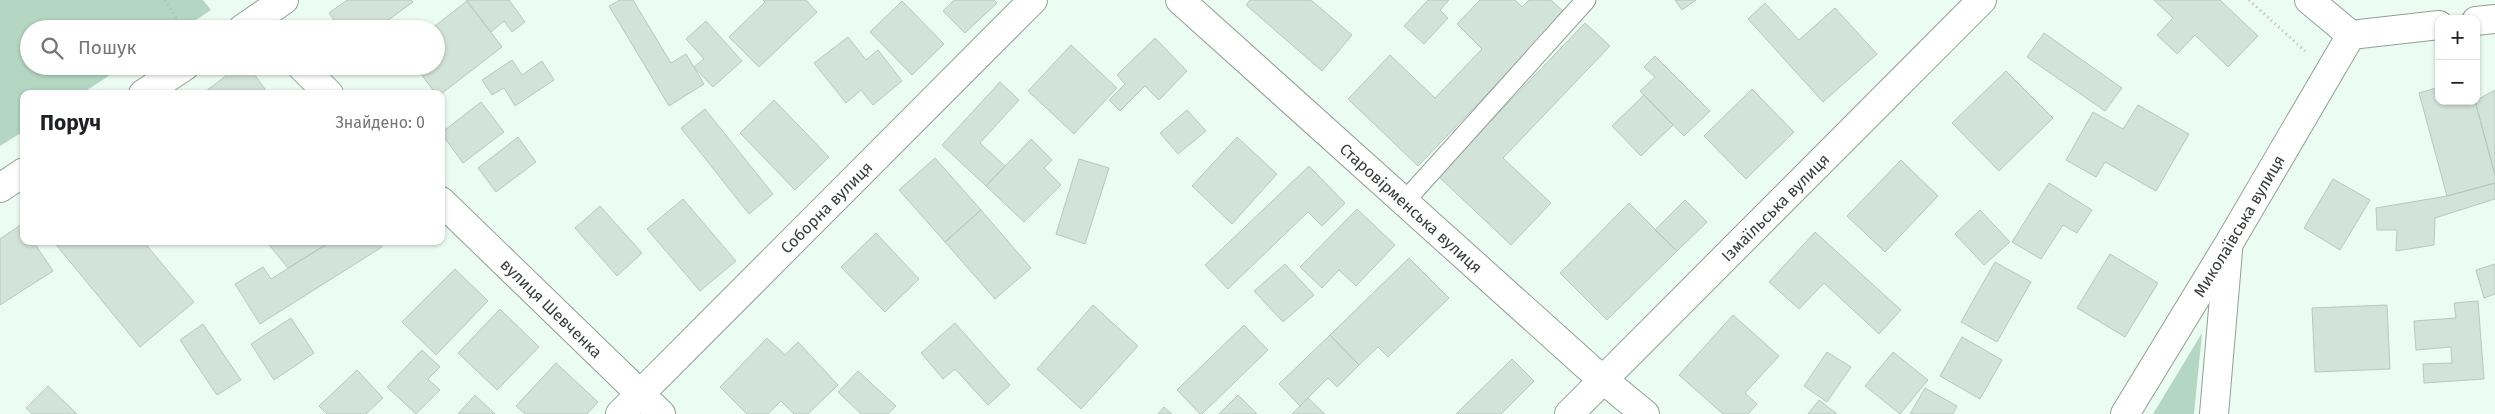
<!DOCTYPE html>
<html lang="uk">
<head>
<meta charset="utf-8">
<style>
  :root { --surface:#fff; --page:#f2f2f2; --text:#202124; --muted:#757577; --line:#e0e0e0 }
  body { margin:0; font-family:"Fira Sans",sans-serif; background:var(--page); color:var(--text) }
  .controls { position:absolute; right:15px; top:15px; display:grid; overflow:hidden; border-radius:10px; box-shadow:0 1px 4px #0004 }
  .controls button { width:45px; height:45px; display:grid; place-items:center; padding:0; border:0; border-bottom:1px solid var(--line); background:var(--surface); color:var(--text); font:25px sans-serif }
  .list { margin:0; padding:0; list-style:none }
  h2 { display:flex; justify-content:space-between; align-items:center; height:65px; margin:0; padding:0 20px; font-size:21px }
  h2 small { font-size:16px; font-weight:400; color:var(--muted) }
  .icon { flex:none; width:28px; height:28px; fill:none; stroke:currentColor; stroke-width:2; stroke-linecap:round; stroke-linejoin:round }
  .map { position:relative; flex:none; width:2495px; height:414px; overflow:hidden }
  .search { position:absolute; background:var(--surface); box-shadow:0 1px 4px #0004; left:20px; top:20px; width:425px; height:55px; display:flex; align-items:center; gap:12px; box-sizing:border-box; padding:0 18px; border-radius:28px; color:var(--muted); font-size:19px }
  .panel { position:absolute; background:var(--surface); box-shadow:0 1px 4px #0004; left:20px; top:90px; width:425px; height:155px; border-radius:10px }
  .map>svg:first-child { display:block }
  .green { fill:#b3d7c2 }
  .building { fill:#d2e3d9; stroke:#b8c8bf }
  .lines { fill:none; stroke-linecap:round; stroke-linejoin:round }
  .service-casing { stroke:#90a096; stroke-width:21 }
  .minor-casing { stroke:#90a096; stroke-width:30 }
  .secondary-casing { stroke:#90a096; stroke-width:30 }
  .path { stroke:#acbab1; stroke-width:3; stroke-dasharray:1 4; stroke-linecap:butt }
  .service { stroke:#fff; stroke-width:19 }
  .minor { stroke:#fff; stroke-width:28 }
  .secondary { stroke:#fff; stroke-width:28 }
  .labels { text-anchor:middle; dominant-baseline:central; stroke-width:5; stroke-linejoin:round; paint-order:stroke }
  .street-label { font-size:16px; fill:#373d39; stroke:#ebfdf2 }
</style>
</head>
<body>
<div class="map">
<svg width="2495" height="414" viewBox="0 0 2495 414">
  <rect width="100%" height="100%" fill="#ebfdf2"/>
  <path class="green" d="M0,0h203l8,10 -29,19h-153v37h95l-43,28h-57v37l-24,15z
    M2202,333l-8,81h-41z"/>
  <path class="building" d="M347,0h64l2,2 -37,27h-36l-11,-16z
    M466,0h43l16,22 -13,10 -8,-11 -13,11z
    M620,0h13l38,63 15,-9 18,30 -35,22 -60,-100z
    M763,0h43l11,12 -58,55 -30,-30 36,-35z
    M954,0h40l3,3 -32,30 -22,-22z
    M1250,0h61l41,35 -30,36 -76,-66z
    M1428,0h21l-9,10 8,8 -24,26 -20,-18z
    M1480,0h35l7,7 7,-7h22l14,13 -147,153 -70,-67 42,-44 45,43 47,-49 -25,-25z
    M1675,0h21l-14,10z
    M2154,0h66l38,36 -30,31 -33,-32 -18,19 -20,-19 16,-17z
    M467,1l35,46 -61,47h-5l-21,-28h21v-37h-5z
    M902,1l42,43 -32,31 -42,-43z
    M1765,3l34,37 36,-32 42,46 -54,48 -75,-83z
    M706,21l36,40 -29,26 -19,-20 10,-8 -18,-20z
    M1585,23l25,23 -107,112 48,45 -40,42 -73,-69z
    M2044,33l78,55 -17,23 -78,-54z
    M848,37l18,23 12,-10 24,31 -29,24 -12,-15 -15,13 -32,-40z
    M1155,38l32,33 -28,29 -14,-14 -25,25 -11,-11 16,-16 -8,-9z
    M1071,45l46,43 -43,46 -46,-43z
    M1655,56l55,55 -26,25 -44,-45 15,-14 -11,-10z
    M512,60l10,15 20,-14 12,19 -39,26 -11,-18 -12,7 -10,-15z
    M239,66h9l17,23 -7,5h-56z
    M2006,71l47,47 -54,53 -47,-48z
    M1000,82l19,18 -39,43 25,23 -19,20 -44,-41z
    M2439,87v14h36l20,74v8l-48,13 -28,-103z
    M1752,89l42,43 -48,47 -42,-43z
    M2495,90v85l-20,-74z
    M1644,95l29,30 -32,31 -29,-30z
    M774,100l55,57 -34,33 -55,-57z
    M481,102l23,30 -41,31 -22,-30z
    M2138,105l51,29 -33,57 -51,-29 -9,15 -30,-17 27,-48 30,17z
    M705,109l68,85 -24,20 -68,-86z
    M1187,110l19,21 -28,23 -18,-21z
    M518,137l18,25 -40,30 -18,-24z
    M1237,137l40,37 -45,50 -40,-38z
    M1031,139l21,21 -8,8 17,17 -37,37 -38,-36z
    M935,158l46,52 -36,32 -46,-52z
    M1079,159l30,9 -24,76 -29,-10z
    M1901,160l37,36 -53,56 -38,-36z
    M1309,166l36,37 -23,23 -14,-14 -80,77 -23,-24z
    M2333,179l37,21 -30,50 -36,-22z
    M2049,183l43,27 -15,23 -14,-8 -22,34 -29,-17z
    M2495,183v16l-60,19 -1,27 -38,6 1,-21h-20l-1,-22 71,-12z
    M683,199l53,62 -36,30 -53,-62z
    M1685,200l22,22 -30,29 -22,-21z
    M1629,203l48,48 -70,69 -47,-47z
    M600,206l42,47 -25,23 -42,-48z
    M1357,209l38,36 -39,41 -17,-16 -17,18 -22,-21z
    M981,210l50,58 -36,31 -50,-57z
    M1980,210l30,32 -26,23 -29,-31z
    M22,224l2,17h9l20,30 -53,34v-66z
    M1815,232l86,78 -22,24 -55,-51 -25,26 -30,-27z
    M876,233l43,46 -34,33 -44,-45z
    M53,241h90l51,61 -54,45z
    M266,241h56l3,4 -37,23z
    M332,241h46l4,6 -122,77 -25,-40 28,-17 8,12z
    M2110,254l48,29 -33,54 -48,-29z
    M1409,258l40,40 -61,59 -10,-10 -19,18 -29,-30z
    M1995,262l36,20 -34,60 -36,-20z
    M1285,264l29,31 -31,27 -29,-31z
    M2495,264v30l-11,4 -8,-28z
    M455,269l33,32 -52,54 -34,-33z
    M2478,301l6,78 -60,4 -1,-19 29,-1 -1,-16 -35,3 -2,-29 42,-3 -2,-15z
    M1093,305l45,41 -57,63 -44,-40z
    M2387,305l3,64 -75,3 -3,-64z
    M500,309l39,38 -42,43 -39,-37z
    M1733,315l46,41 -34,37 12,11 -9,10h-25l-44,-39z
    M291,318l23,35 -40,27 -23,-36z
    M955,323l55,62 -22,20 -33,-36 -12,10 -22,-26z
    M203,324l38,56 -24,15 -37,-55z
    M1244,325l24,25 -66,64h-2l-23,-24z
    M1330,335l29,30 -22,22 -9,-9 -28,28 -21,-22z
    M1962,337l40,23 -22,39 -40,-23z
    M767,338l18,17 13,-13 40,43 -30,29h-14l-13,-13 -13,13h-21l-27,-27z
    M422,350l18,17 -12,12 12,11 -24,24 -29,-27z
    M1827,352l24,15 -24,35 -23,-16z
    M1893,352l35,28 -28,34 -35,-28z
    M1512,359l22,22 -33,33h-45z
    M556,363l42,39 -11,12h-62l-9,-8z
    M357,370l26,28 -17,16h-39l-8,-8z
    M858,371l38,35 -8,8h-27l-23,-22z
    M48,386l29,28h-45l-6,-6z
    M1925,388l32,18 -4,8h-43z
    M475,395l20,19h-37z
    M1238,395l19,19h-38z
    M1308,398l17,16h-33z
    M1819,400l18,14h-29z
    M1164,407l8,7h-14z"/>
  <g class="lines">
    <defs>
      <path id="service" d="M1404,202l182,-202"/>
      <g id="minor">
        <path id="s1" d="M1180,0l408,367 57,47"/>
        <path d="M242,29l42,-29"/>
        <path d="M301,66l28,28"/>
        <path d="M143,94l42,-28"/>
        <path d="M0,188l24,-16"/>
        <path id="s2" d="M441,201l220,213"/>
        <path id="s3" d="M620,414l413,-414"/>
        <path id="s4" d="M2125,414l103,-169 123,-210"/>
        <path d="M2214,414l14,-163"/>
      </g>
      <g id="secondary">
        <path d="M2309,0l42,35 88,-10"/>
        <path d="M2476,21l19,-2"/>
        <path id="s5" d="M1569,414l413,-414"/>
      </g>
    </defs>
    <use href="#service" class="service-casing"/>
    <use href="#minor" class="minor-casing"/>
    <use href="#secondary" class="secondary-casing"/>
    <path class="path" d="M165,0l18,29
      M2249,0l56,51"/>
    <use href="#service" class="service"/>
    <use href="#minor" class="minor"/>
    <use href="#secondary" class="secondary"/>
  </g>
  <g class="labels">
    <g class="street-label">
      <text stroke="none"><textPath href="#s3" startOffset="292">Соборна вулиця</textPath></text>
      <text stroke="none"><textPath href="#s5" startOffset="292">Ізмаїльська вулиця</textPath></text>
      <text stroke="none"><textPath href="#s1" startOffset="311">Старовірменська вулиця</textPath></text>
      <text stroke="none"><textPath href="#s4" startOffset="220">Миколаївська вулиця</textPath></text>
      <text stroke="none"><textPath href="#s2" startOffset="154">вулиця Шевченка</textPath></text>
    </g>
  </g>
</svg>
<div class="controls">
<button>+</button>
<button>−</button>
</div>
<div class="search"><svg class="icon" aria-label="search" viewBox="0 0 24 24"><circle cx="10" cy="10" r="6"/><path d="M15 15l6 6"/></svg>Пошук</div>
<section class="panel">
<h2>Поруч<small>Знайдено: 0</small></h2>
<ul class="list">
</ul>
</section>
</div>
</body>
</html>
